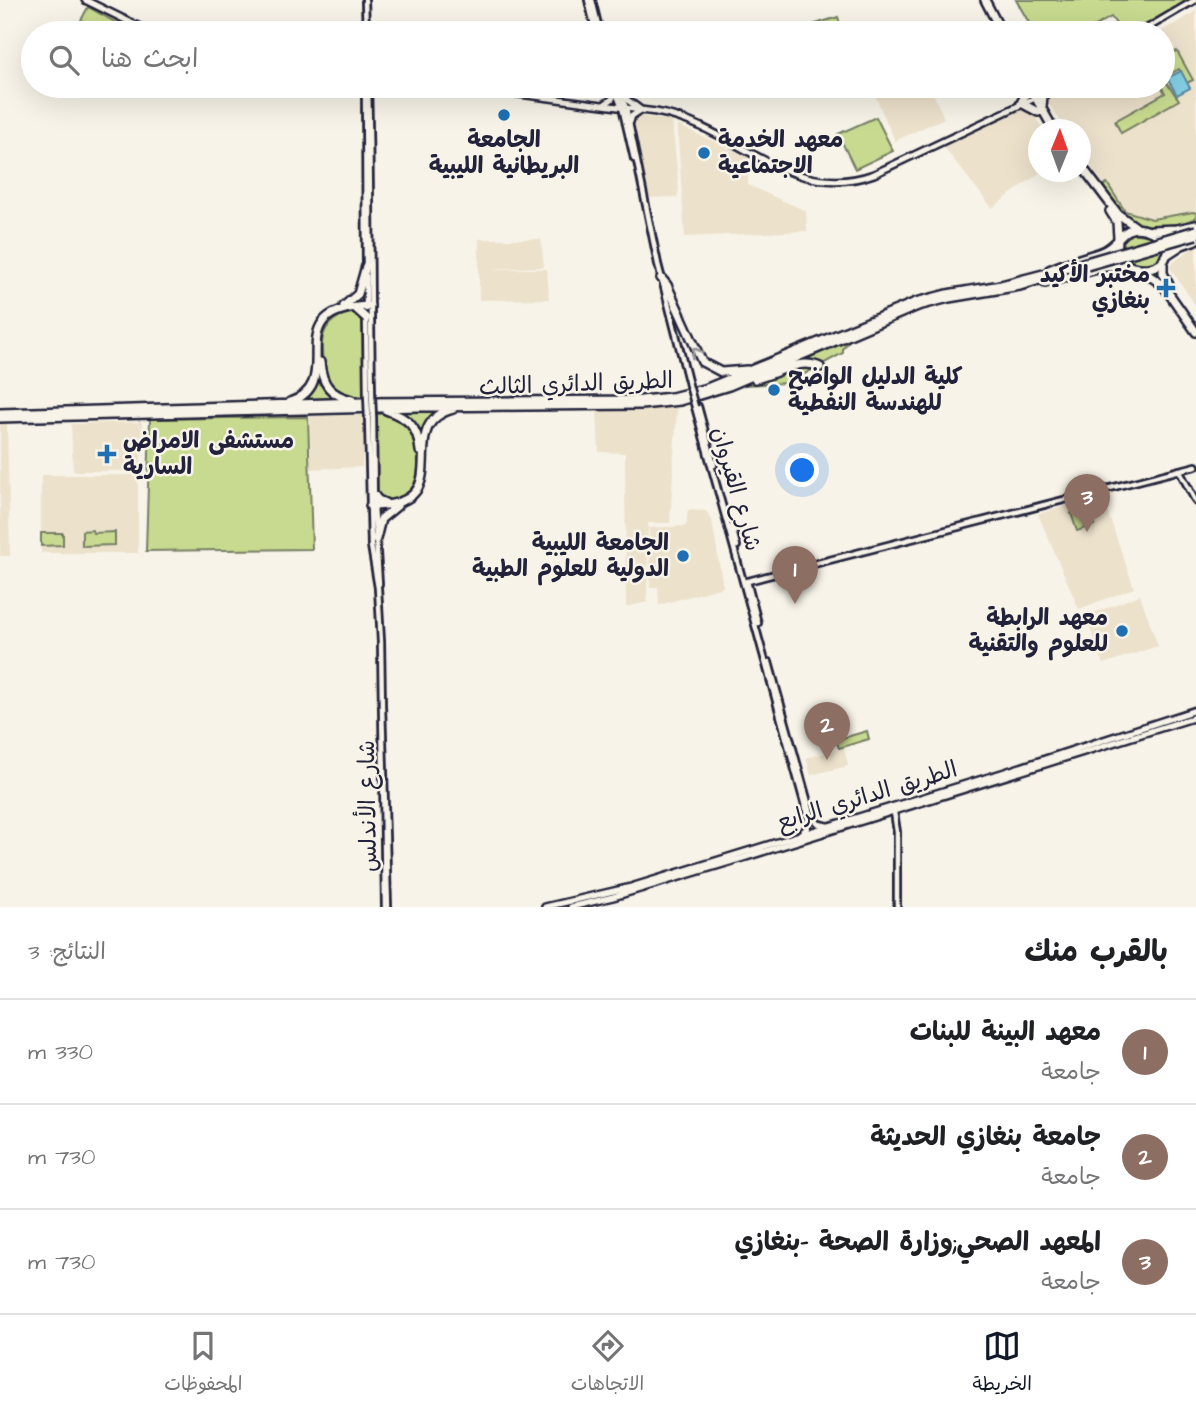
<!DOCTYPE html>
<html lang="ar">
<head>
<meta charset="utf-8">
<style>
  :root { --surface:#fff; --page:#f6f6f6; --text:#202124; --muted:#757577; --line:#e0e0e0; --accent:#111827 }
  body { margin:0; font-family:"Architects Daughter","Playpen Sans Arabic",sans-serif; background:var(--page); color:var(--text); direction:rtl }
  .compass { position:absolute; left:1028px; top:119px; width:63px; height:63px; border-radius:50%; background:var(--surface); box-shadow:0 7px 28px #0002; rotate:1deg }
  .you { position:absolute; left:803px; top:471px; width:24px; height:24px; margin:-18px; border:5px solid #fff; border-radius:50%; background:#1a73e8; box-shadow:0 0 0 10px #1a73e833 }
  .badge { display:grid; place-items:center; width:46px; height:46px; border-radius:50%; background:var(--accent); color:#fff; font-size:23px; font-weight:700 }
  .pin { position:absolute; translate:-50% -58px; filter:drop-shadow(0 2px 4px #0008) }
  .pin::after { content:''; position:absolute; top:37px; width:24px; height:21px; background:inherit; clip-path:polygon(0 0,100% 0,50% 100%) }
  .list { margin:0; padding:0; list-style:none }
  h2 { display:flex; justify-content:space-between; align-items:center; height:91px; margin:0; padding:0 28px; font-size:30px }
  h2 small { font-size:23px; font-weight:400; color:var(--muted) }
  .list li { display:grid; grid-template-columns:46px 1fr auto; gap:21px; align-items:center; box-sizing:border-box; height:105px; padding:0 28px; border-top:2px solid var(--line) }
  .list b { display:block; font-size:26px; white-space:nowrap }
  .list p { margin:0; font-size:23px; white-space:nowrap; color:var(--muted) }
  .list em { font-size:23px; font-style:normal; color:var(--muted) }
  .icon { flex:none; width:38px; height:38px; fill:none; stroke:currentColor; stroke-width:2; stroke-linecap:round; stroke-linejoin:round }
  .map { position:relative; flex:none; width:1196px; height:907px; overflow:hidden; direction:ltr }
  .search { position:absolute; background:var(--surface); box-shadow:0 7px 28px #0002; left:21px; right:21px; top:21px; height:77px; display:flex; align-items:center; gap:18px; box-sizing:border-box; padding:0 24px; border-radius:38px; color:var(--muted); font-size:26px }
  .sheet { height:406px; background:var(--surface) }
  nav { display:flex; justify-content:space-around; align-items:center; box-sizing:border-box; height:98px; border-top:2px solid var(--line); background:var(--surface); font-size:19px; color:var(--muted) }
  nav a { display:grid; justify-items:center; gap:4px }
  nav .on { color:var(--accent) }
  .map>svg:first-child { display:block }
  .built { fill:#ece1cb }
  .green { fill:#c8da8f; stroke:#757e65; stroke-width:2 }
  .water { fill:#84cfe4; stroke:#5d8aa0; stroke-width:2 }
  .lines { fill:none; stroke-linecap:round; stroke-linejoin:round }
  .secondary-casing { stroke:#22223b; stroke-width:10 }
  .primary-casing { stroke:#22223b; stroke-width:10 }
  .highway-casing { stroke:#22223b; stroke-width:12 }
  .secondary { stroke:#f7f3e8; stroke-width:4.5 }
  .primary { stroke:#f7f3e8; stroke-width:5 }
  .highway { stroke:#f7f3e8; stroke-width:7 }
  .secondary-bridge-casing { stroke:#22223b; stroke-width:10; stroke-linecap:butt }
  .highway-bridge-casing { stroke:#22223b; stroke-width:12; stroke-linecap:butt }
  .secondary-bridge { stroke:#f7f3e8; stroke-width:4.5 }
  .highway-bridge { stroke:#f7f3e8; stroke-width:7 }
  .oneway { stroke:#97959a }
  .poi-dot { fill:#1f6fb2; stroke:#f7f3e8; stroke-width:2.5 }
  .labels { text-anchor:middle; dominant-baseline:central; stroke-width:5; stroke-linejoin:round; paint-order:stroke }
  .poi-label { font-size:23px; font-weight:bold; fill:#22223b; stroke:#f7f3e8; text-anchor:start }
  .street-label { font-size:23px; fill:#22223b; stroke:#f7f3e8 }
</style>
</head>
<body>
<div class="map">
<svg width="1196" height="907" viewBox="0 0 1196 907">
  <rect width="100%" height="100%" fill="#f7f3e8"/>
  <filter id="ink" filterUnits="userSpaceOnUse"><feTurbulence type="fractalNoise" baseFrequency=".0143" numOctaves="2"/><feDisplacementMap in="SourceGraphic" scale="14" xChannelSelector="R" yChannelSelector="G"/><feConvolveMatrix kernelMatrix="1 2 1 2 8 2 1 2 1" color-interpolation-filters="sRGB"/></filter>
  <g filter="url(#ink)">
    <path class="built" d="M1196,11v202l-47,9 -27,-10 -41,-61 -1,-21 -14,-1 -20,-29 27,-14h90l1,-49 -2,-6z
      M871,86h59l14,32 -49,23z
      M1024,107l6,3 13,19 -5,1v42h3l-49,36 -49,-62z
      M637,116l35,5 7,68 -2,8 -28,1 -15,-75z
      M677,125l72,32 -1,28 58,26 1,20 -122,6z
      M479,239h62l3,28 -58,2h61l2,30 -70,1z
      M1196,245v61l-27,-40z
      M677,407l-7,116h-22l-1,79 -21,5 -1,-154 -26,-1 -2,-41z
      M364,415l2,36h-3l-1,16 -51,2 -1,-53z
      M7,422l3,134h-10v-133z
      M142,422l-1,49h-68l-2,-47z
      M41,475h97v78h-97z
      M1102,496l32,92 -55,21 -41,-95z
      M688,510l18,1 6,9 11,67 -64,18 -1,-18h-8l-1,-59 37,-2z
      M1140,595l18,51 -55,18 -17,-48z
      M844,748l4,18 -37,9 -5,-17z"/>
    <path class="green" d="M1016,0h173l-55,33h-11l-12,-16 -28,16h-48z
      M88,7l32,18 -4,8h-20l-17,-9z
      M838,17l5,16h-32l-2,-7z
      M1163,42l7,12 7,-3 16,29 -6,3 -8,-14 -16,9 16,22 -58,33 -6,-12 50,-28 -4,-7z
      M876,117l17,34 -38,18 -17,-35z
      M1107,183l18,28 27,8 41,-7 3,1v5c-47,19 -66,9 -94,-31z
      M1131,233l25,4 8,12 -7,15c-14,3 -26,2 -36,-9v-12z
      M357,312l6,4 1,83 -13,-1 -21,-10c-11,-34 -18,-71 27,-76z
      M849,341l-6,7v5l-55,30 -45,2z
      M319,372l25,29 -48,1 19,-18z
      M445,410l-23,32c-4,-15 -10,-24 -25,-30z
      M375,414h14l22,11c9,30 17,75 -28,75l-6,-6z
      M308,417l4,132 -166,2 4,-132z
      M1087,507l7,18 -17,6 -6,-18z
      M92,530l1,3 22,-1v13l-33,1v-15z
      M41,533h22v12l-22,1z
      M867,731l2,8 -30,9 -3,-8z"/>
    <path class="water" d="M1181,71l9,17 -13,7 -10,-17z"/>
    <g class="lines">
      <defs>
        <path id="secondary" d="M365,0l1,33
          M588,0l8,33
          M592,0l8,33
          M1139,33l56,-33
          M365,86l1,181
          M368,86c3,103 2,206 4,309
          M613,86l9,21 12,52
          M617,86l9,22 32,156 31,121
          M1034,96l17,-10
          M366,309v-33
          M366,318l1,77
          M698,406l16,59
          M695,407l113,410 -1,11 -8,7
          M368,418l3,128 7,42 3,54 4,265
          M373,418l1,88 5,78
          M1179,470l17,32
          M732,527l5,19
          M747,581l11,42
          M744,582l452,-116
          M769,662l43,155 7,7 9,2
          M382,706l6,201
          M894,812l3,20v75"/>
        <path id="primary" d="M85,0l67,33
          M458,86l198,26c79,14 134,92 218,62l161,-76
          M622,96l19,14 -9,6 -2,6
          M605,104l7,-5 4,-8
          M545,907l86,-20 371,-114 194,-63
          M571,907l42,-10 130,-39 453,-141"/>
        <path id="highway" d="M985,0l17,33
          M1025,86v9l-4,8 17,9
          M1029,86l25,44
          M1042,107l1,-11 6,-6
          M1080,164l38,50 18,13
          M1110,211l7,11 1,16
          M1152,230l25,-1 19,-4
          M1165,256l17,-11 14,-5
          M1163,260v13l7,14
          M1049,270c17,-8 35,-12 52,-18 24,-9 19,-33 51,-20 5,2 11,5 13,10 12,29 -33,34 -48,15l1,-18
          M1141,270l22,15 33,47
          M661,278l6,7 35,77 19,10 26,-2
          M1045,283l60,-16 24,-1
          M344,306l14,-12 8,-28
          M356,309l10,9
          M320,362c2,22 10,33 32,38
          M755,379c22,-4 43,-22 65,-12
          M290,402c60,-21 -17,-93 80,-96
          M386,410c22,8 32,16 34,41
          M0,413l362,-11 279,-2 31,-3 35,-9 209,-86 31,-8 54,-9 54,-14
          M0,418l419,-11 222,-2 39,-4 49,-15 189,-80 31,-8 71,-12 43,-13
          M374,495l4,5 7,3
          M370,506c95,0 19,-80 83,-97
          M376,539l5,-20 16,-13"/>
      </defs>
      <use href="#secondary" class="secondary-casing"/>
      <use href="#primary" class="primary-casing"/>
      <use href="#highway" class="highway-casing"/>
      <use href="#secondary" class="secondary"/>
      <use href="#primary" class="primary"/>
      <use href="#highway" class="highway"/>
      <defs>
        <path id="secondary-bridge" d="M689,385l6,22
          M367,395l1,23
          M372,395l1,23"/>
        <path id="highway-bridge" d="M1087,266l109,-31
          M1062,269l134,-39"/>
      </defs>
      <use href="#secondary-bridge" class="secondary-bridge-casing"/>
      <use href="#highway-bridge" class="highway-bridge-casing"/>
      <use href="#secondary-bridge" class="secondary-bridge"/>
      <use href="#highway-bridge" class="highway-bridge"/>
    </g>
    <defs><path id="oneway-chevron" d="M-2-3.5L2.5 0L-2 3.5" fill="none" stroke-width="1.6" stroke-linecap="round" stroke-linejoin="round" transform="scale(1.75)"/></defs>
    <use class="oneway" href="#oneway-chevron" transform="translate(696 352) rotate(-118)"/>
  </g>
  <g class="poi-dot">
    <circle cx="504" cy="115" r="7"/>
    <circle cx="704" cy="153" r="7"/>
    <path d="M1162.5 277.5h7v7h7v7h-7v7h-7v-7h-7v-7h7z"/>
    <circle cx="774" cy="390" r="7"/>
    <path d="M103.5 443.5h7v7h7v7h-7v7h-7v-7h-7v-7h7z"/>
    <circle cx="683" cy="556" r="7"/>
    <circle cx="1122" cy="631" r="7"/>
  </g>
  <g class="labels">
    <g class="poi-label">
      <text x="504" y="140" text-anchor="middle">الجامعة<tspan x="504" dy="26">البريطانية الليبية</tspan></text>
      <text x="718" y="140">معهد الخدمة<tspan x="718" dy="26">الاجتماعية</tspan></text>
      <text x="1150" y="275" text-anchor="end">مختبر الأكيد<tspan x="1150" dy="26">بنغازي</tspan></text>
      <text x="788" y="377">كلية الدليل الواضح<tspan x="788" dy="26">للهندسة النفطية</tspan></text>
      <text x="123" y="441">مستشفى الامراض<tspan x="123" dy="26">السارية</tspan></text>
      <text x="669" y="543" text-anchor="end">الجامعة الليبية<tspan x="669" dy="26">الدولية للعلوم الطبية</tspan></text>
      <text x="1108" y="618" text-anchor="end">معهد الرابطة<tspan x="1108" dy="26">للعلوم والتقنية</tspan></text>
    </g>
    <g class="street-label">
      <text transform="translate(576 384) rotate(-2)">الطريق الدائري الثالث</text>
      <text transform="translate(736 489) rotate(74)">شارع القيروان</text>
      <text transform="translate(867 796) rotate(-17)">الطريق الدائري الرابع</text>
      <text transform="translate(368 806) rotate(-91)">شارع الأندلس</text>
    </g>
  </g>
</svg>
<svg class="compass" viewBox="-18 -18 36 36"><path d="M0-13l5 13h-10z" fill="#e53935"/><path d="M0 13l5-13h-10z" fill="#757577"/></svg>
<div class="you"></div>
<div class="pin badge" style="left:795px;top:604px;background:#8d6e63">1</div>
<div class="pin badge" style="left:827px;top:760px;background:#8d6e63">2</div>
<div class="pin badge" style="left:1087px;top:532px;background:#8d6e63">3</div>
<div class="search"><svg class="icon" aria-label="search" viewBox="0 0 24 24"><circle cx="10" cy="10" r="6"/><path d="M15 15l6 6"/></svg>ابحث هنا</div>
</div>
<section class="sheet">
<h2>بالقرب منك<small>النتائج: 3</small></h2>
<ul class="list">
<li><span class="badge" style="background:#8d6e63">1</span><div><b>معهد البينة للبنات</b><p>جامعة</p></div><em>330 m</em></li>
<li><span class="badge" style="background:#8d6e63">2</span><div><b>جامعة بنغازي الحديثة</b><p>جامعة</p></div><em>730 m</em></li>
<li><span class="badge" style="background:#8d6e63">3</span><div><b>المعهد الصحي;وزارة الصحة -بنغازي</b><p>جامعة</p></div><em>730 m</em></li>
</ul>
</section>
<nav>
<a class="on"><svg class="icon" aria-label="map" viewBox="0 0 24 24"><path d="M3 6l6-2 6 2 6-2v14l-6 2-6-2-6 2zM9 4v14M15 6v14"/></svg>الخريطة</a>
<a><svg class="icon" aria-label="directions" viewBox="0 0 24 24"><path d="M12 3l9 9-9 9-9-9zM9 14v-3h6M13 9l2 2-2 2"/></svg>الاتجاهات</a>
<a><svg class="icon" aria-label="saved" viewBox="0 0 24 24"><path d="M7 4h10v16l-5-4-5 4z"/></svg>المحفوظات</a>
</nav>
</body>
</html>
